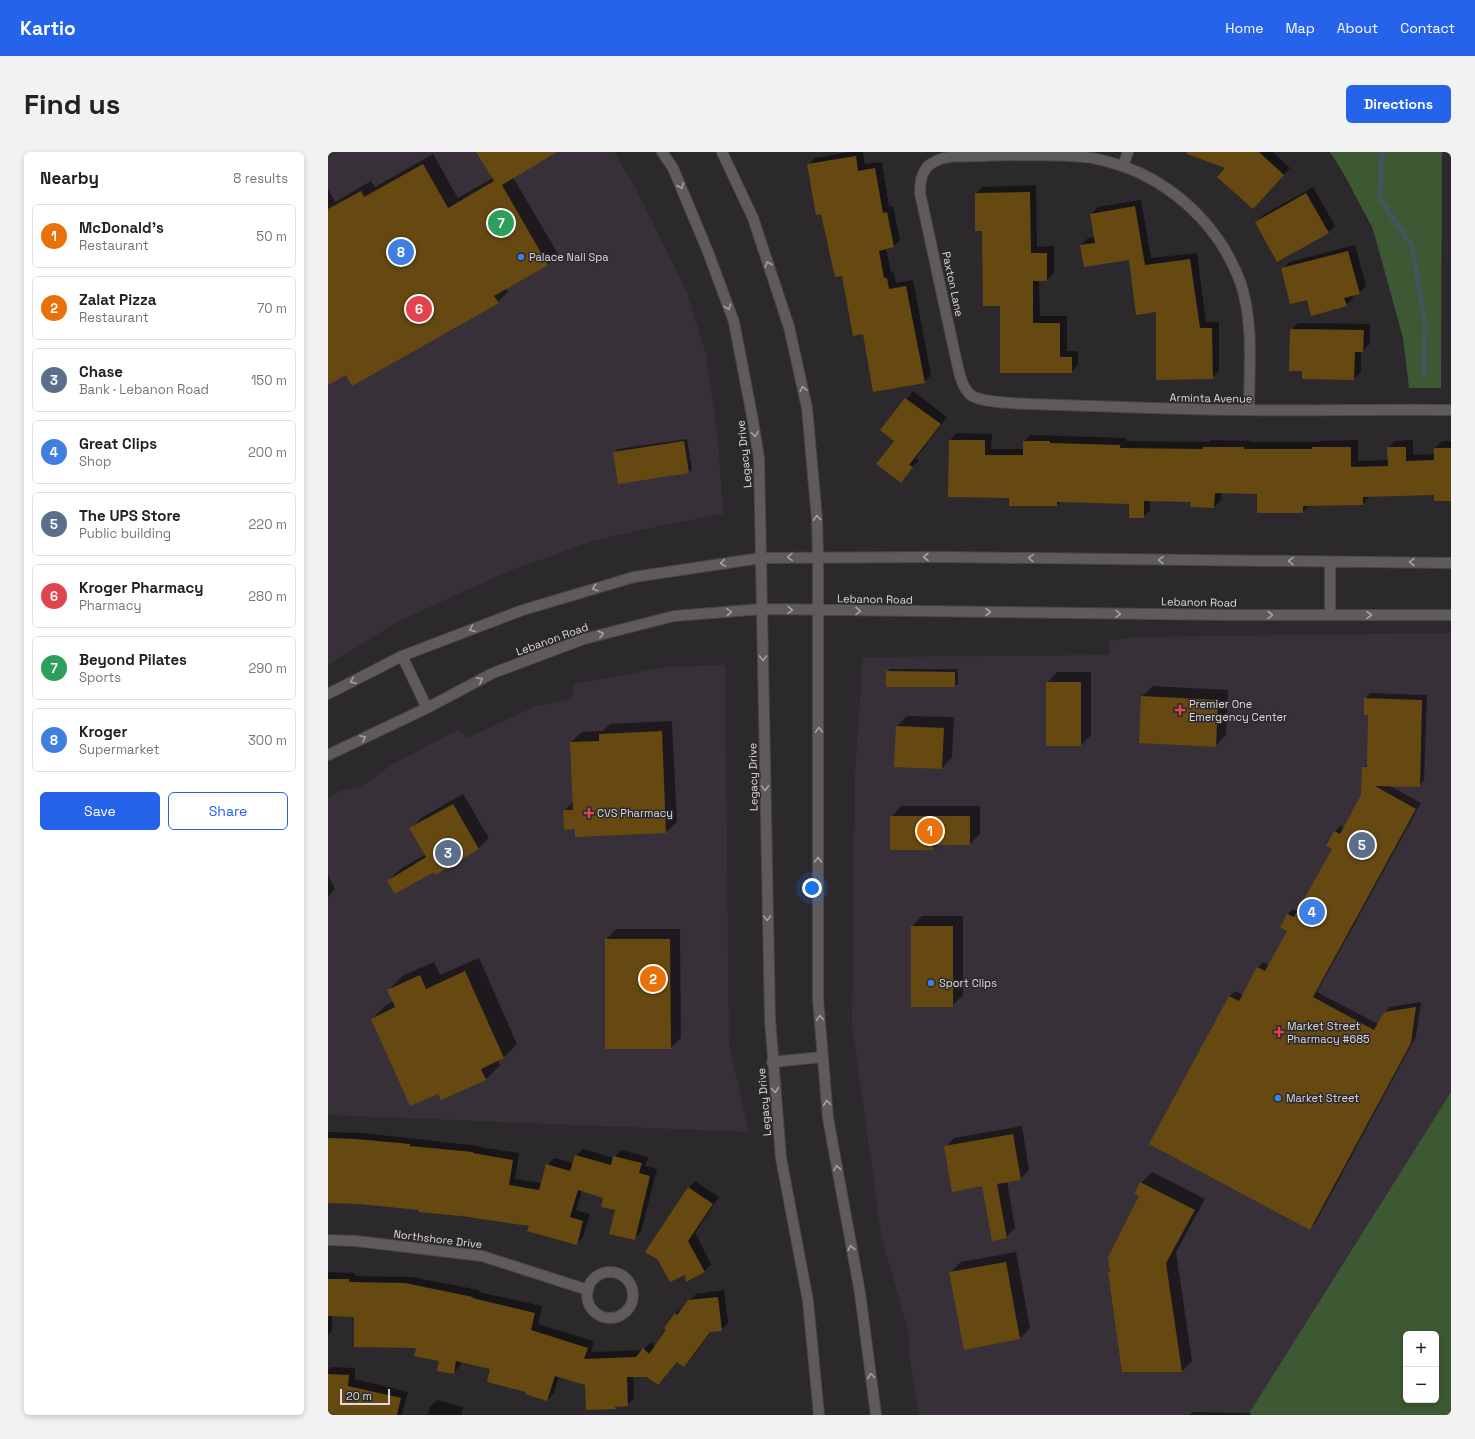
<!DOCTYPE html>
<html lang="en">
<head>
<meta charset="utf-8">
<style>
  :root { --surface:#fff; --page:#f2f2f2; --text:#222; --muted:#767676; --line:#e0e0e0; --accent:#2563eb }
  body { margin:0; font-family:"Space Grotesk",sans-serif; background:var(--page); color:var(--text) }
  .controls { position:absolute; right:12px; bottom:12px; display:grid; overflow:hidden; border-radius:6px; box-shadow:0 2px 6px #0003 }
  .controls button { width:36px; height:36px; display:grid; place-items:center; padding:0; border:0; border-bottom:1px solid var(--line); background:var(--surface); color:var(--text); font:20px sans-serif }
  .scale { position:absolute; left:12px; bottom:10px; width:50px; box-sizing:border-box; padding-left:4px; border:2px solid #dddbdd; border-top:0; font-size:11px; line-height:14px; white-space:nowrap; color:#dddbdd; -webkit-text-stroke:3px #2c292c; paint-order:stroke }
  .you { position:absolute; left:484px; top:736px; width:14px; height:14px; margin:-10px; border:3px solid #fff; border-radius:50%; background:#1a73e8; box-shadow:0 0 0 6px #1a73e833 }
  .badge { display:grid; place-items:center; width:26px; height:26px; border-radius:50%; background:var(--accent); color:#fff; font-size:13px; font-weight:700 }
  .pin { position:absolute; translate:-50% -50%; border:2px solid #fff; box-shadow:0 1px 4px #0006 }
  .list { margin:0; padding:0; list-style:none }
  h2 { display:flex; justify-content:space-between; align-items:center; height:52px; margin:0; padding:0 16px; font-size:17px }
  h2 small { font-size:13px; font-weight:400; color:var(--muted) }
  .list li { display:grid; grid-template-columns:26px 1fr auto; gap:12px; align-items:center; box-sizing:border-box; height:64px; margin:0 8px 8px; padding:0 8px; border:1px solid var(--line); border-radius:6px }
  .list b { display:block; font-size:15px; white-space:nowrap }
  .list p { margin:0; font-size:13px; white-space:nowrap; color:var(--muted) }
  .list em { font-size:13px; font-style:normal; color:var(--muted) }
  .actions { display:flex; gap:8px; padding:12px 16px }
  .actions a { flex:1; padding:9px 0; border:1px solid var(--accent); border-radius:6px; text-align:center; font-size:14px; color:var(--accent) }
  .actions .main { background:var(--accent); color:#fff }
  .map { position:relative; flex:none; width:1123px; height:1263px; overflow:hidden; border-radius:6px }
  header { display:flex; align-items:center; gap:24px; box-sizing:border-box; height:56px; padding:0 20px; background:var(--accent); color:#fff }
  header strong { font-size:19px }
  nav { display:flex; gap:22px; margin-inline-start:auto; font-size:14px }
  .intro { display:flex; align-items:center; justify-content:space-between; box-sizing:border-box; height:96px; padding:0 24px }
  h1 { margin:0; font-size:28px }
  .button { padding:10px 18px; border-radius:6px; background:var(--accent); color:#fff; font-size:14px; font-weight:700 }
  main { display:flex; gap:24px; padding:0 24px }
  aside { flex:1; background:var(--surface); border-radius:6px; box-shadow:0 2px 6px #0003 }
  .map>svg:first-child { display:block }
  .built { fill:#383038 }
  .green { fill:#3d5933; fill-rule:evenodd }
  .shadow { fill:#0007 }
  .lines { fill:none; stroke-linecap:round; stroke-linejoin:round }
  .stream { stroke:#45555f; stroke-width:5 }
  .building { fill:#664911 }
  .minor-casing { stroke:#494649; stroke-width:12 }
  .secondary-casing { stroke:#494649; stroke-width:12 }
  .minor { stroke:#5e5a5e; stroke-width:10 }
  .secondary { stroke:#5e5a5e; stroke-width:10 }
  .oneway { stroke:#a4a1a4 }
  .shop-dot { fill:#3f7fe0; stroke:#2c292c; stroke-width:1.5 }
  .health-dot { fill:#e0444e; stroke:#2c292c; stroke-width:1.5 }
  .labels { text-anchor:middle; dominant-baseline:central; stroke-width:3; stroke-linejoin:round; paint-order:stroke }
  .poi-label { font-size:11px; fill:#dddbdd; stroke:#2c292c; text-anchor:start }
  .street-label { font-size:11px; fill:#dddbdd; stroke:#2c292c }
</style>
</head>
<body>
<header>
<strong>Kartio</strong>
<nav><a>Home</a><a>Map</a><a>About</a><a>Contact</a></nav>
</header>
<div class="intro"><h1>Find us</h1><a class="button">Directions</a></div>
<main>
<aside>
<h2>Nearby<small>8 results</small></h2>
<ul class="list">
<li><span class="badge" style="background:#e8710a">1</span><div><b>McDonald's</b><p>Restaurant</p></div><em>50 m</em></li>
<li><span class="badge" style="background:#e8710a">2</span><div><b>Zalat Pizza</b><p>Restaurant</p></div><em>70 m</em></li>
<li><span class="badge" style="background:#5c6f8a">3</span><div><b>Chase</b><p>Bank · Lebanon Road</p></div><em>150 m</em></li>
<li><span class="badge" style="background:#3f7fe0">4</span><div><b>Great Clips</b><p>Shop</p></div><em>200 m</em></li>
<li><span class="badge" style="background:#5c6f8a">5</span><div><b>The UPS Store</b><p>Public building</p></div><em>220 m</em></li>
<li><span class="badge" style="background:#e0444e">6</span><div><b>Kroger Pharmacy</b><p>Pharmacy</p></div><em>280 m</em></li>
<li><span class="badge" style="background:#2e9e5b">7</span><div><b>Beyond Pilates</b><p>Sports</p></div><em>290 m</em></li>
<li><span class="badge" style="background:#3f7fe0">8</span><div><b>Kroger</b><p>Supermarket</p></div><em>300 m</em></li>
</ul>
<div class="actions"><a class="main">Save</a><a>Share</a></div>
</aside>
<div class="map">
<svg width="1123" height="1263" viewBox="0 0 1123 1263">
  <rect width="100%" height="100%" fill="#2c292c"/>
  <path class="built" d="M0,0h286l22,37 51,103 19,63 12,83 5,76 -50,9 -81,18 -90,33 -105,48 -69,43z
    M1123,481v459l-203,323h-329l-8,-47 -3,-39 -26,-90 -30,-213 3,-253 8,-116 247,-2 -1,-14 27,-4z
    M397,513l4,381 20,86 -421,-17v-317l12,-7 22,-5 31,-22 65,-34 9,8 69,-32 36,-7 2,-15 93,-17z"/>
  <path class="green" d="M1001,0h113l-1,236h-32l-6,-50 -30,-109 -28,-53 -12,-20z
    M1123,940v323h-203zM1078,1182h30v66h-30z"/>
  <path class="shadow" d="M150,0h77l-42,25 45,77 -11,11 -41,23 2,4 -10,10 -152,72 -18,10v-195l7,13 36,-21 4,6 58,-33 25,44 35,-20z
    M522,0h13l2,12 17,-2 7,45 4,-1 7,34 -6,6 -8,2 5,24h3l2,11 17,-3 18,95 -7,7 -60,-49 -42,-120 -14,-48 7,-7z
    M913,0h32l17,16 -31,33z
    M708,33l1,62 17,-1v27l-7,7h-8l1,36h27v35h11v14l-7,7 -70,-67 -25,-112 6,-6z
    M985,35l22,39 -7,6 -72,-10 7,-7z
    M813,48l10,58 46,-5 9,69h13v49l-7,7 -56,-67 -26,-53 -49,-13 7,-7 7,-1 -4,-23 7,-7z
    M1027,93l11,41 -7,7 -7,2 1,4 -7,6 -38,-6 -26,-30 7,-7z
    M970,171l72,1v20l-9,7v21l-7,7 -51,-1v-8l-12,-40z
    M585,239l34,26 -31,41 3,2 -3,4 -1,-1 -10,13h2l-6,6 -6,-41 -13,-11z
    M629,281l35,1 -1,15h33v-8l7,-6 95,3v3l83,1 2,-2 40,1v1h67l2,-1 38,-1v21l31,-1 -1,-12 7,-7 18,-1v15l22,-1v-6l7,-7h9v59l-16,-6 -66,2 -6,8 -53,1 -7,7 -45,-19 -37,-1v8l-7,7 -22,-6h-42v9l-7,7 -13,-14 -69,-2 -4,4 -107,-65z
    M359,287l5,30 -3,4 -75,-21 4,-3z
    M562,517h68v14l-3,3 -68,-14z
    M729,520h34v63l-10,10 -34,-62z
    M825,534l75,4 -2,45 -11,11 -73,-50z
    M1042,541l57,2 -3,85 -5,6 -31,-1 33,18 -104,189 61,32 6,-11 6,-6 31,-5 -5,34 -101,188 -5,5 -159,-85 79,-148 5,-5 8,4 15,-27 5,-6 6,3 19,-35 -7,-3 7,-13 5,-5 5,3 35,-63 2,-17 5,-6 4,2 18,-33 1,-27 5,-5 1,-49 -4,-15z
    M579,564l47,1 -2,40 -10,11 -45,-42z
    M344,569l5,101 -11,10 -90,4v-8l-12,-17 10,-10 -3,-59 11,-10 21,-1 7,-7z
    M135,642l26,44 -10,10 -43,25 -2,-2 -46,10 11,-11 27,-16 -15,-25 10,-11z
    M573,654h79v28l-10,10h-34l-4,5 -41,-32z
    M0,723l7,14 -7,8z
    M594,764h41v79l-11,11 -40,-80z
    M288,777h64l1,109 -11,10 -64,-108z
    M151,806l38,86 -14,14 -5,2 2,5 -14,14 -45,19 -3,-6 -66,-73 14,-14 8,-4 -5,-11 13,-14 32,-14 6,13z
    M694,974l7,44 -9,9 -13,2 8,47 -9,9 -23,-52 -38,-38 9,-9z
    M0,980l35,1 116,13v1l40,6 -4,26 27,4 5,-18 7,-7 20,5 2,-7 7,-7 31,9 7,-8 27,7 -3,9 12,3 -16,63 -7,7 -18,-30 -12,-12 -22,-6 -6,19 14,4 -7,23 -7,7 -46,-18 -110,-17 -61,-6 -31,-1z
    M824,1020l53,27 -29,53 16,109 -10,10 -73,-99 32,-76v-13z
    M367,1029l24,16 -24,36 16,31 -6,7 -18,10 -1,-8 3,-85z
    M688,1100l14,76 -10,10 -55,11 -15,-76 11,-11z
    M0,1120l27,1v3l57,1 67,13v2l63,14 -4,18 56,17 -3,11 52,-2 8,-8 5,5 12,-17 7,-16 7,-7 1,1 13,-14 28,-4 4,33 -7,7 -10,1 -20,28 -7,7 -6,-5 -14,16 -31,-1 1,22 -7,7h-9l-3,3 -29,-23 -27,-9 -5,17 -7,7 -20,-9 -36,-23 -30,-7 -1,5 -7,7 -12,-13 -86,-44 -23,-1v16l-4,4z
    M3,1215l24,1v11l53,13 -6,23h-74v-45z
    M109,1248l26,7 -2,8h-33l2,-8z
    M865,1260l58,1v2h-62z"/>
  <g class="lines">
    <path class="stream" d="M1054,0l-2,47 32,47 13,78 -1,53"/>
  </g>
  <path class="building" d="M148,0h81l-55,33 46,80 -54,31 5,7 -147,83 -6,-11 -18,10v-176l33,-18 3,6 59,-33 25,44 46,-27z
    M859,0h72l25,23 -31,34 -36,-32 8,-9 -38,-14z
    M528,4l2,15 17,-3 8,45 4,-1 7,35 -15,4 5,27h3l2,11 17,-3 19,97 -52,9 -10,-58 -10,2 -11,-60 -7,1 -14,-63 -5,1 -9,-51z
    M702,40l1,61h16v28h-14v42h27v34h12v16h-72v-67h-17l-1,-75h-7v-38z
    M978,41l23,40 -52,29 -22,-40z
    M807,54l10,59 45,-6 10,69h12l1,51 -57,1v-68l-20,3 -7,-55 -45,7 -4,-22 15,-2 -5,-29z
    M1020,99l12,43 -16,4 3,8 -36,10 -4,-16 -17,4 -9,-36z
    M962,177l74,1 -1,22h-8l-1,28 -52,-1v-8h-13z
    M577,246l36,26 -32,41 4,2 -12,16 -25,-19 18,-23 -14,-11z
    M621,288h36v15h38v-14h27v2l70,2v3l83,1v-2h41v2h68v-2h39v20l37,-1 -1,-19h19v14l28,-1v-12h17v53h-17v-6l-71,2v8l-60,1v7h-46v-19l-42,-1 -1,15 -24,-1 1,-5 -47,-1v17h-15v-14l-72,-2v4h-48v-8l-61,-1z
    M356,289l5,32 -71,11 -5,-32z
    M558,519l69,1v15h-69z
    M718,530h35v64h-35z
    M813,544l77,4 -2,47 -77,-4z
    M1036,546l58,2 -2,87 -45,-1 41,23 -103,188 61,33 10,-18 32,-5 -5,36 -101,187 -161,-86 80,-148 10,5 18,-34 8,4 22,-40 -7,-4 7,-13 7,3 38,-68 -6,-3 8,-15 6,3 21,-39 1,-28h5l1,-52h-4z
    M568,574l48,2 -2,41 -48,-2z
    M334,579l4,102 -91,4v-8l-11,1 -1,-20h10l-3,-68 29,-1v-7z
    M125,652l26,45 -44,26 -1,-3 -39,22 -8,-13 39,-24 -17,-29z
    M562,664h80v29h-37v5h-43z
    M583,774h42v81h-42z
    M277,787h65l1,110h-66z
    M137,819l39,87 -23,11 5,11 -45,20 -3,-6 -28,12 -39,-87 24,-12 -8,-17 33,-15 6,14z
    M685,982l8,46 -24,4 10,54 -15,3 -10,-55 -30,6 -8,-46z
    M0,986l28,1 54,5v2l63,6v1l40,7 -4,25 30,5 7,-26 24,7 5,-16 36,10 2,-9 29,7 -3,10 11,3 -15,64 -26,-6 6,-24 -14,-3 2,-9 -25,-8 -8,27 13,4 -6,24 -50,-14 2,-5 -68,-10 -43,-4 1,-2 -60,-6 -31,-1z
    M812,1030l55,28 -29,53 16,109h-60l-14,-100h2l-2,-15 31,-61 -5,-2z
    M360,1035l25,17 -25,37 17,31 -19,10 -1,-7 -15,7 -12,-22 -13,-8z
    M678,1110l14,77 -56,11 -15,-78z
    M0,1127h21v3l56,1 68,14 -1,1 63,15 -4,17 57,18 -4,11 52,-2 7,-9 6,6 17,-24 -2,-2 11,-15 2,2 11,-15 30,-3 4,34 -12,1 -26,35 -7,-5 -19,23 -11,-8h-20l1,29 -13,1 1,2 -30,1 -1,-25 -30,-9 -8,25 -22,-7 1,-2 -39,-10 3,-13 -34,-8 -2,13 -17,-3 2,-10 -25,-5 2,-8 -62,-1v-30l-26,-1z
    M0,1222l21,1 -1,11 53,12 -4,17h-69z"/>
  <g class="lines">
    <defs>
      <path id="minor" d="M795,14l5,-14
        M921,258c0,-42 5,-85 -8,-126 -18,-50 -54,-88 -101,-111 -14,-6 -29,-11 -43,-14 -17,-4 -34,-3 -52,-4 -21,0 -42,0 -63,1 -15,1 -34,-2 -48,6 -12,6 -14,18 -14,31l36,166c3,12 5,28 15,36 12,10 72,9 90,10 62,2 125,5 187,5 68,1 136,-1 203,0
        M0,1088l28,1 126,15 106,34
        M259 1143a23 23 0 1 1 46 0a23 23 0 1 1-46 0Z"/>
      <path id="secondary" d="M334,0l11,16 35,84 26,70 19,99 6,37 11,561 11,139 27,143 11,114
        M394,0l31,66 36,109 18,81 10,111 1,38v442l10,119 32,175 16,122
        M1002,410v53
        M74,504l25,52
        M0,542l74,-38 121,-46 111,-33 127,-19 181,-1 509,6
        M0,603l99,-47 66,-35 91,-34 90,-23 88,-7 469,6h220
        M444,910l50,-5"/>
    </defs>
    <use href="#minor" class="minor-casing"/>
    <use href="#secondary" class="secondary-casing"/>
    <use href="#minor" class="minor"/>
    <use href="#secondary" class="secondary"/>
  </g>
  <defs><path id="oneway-chevron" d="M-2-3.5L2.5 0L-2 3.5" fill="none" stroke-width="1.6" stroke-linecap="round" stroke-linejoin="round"/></defs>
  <g class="oneway">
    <use href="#oneway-chevron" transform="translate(353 34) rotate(67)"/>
    <use href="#oneway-chevron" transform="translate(440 112) rotate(-109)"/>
    <use href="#oneway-chevron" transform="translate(400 155) rotate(70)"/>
    <use href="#oneway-chevron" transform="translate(475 237) rotate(-103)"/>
    <use href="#oneway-chevron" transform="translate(427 282) rotate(81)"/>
    <use href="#oneway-chevron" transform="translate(489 366) rotate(-94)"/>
    <use href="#oneway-chevron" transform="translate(462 405) rotate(179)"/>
    <use href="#oneway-chevron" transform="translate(598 405) rotate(-180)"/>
    <use href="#oneway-chevron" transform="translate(703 406) rotate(-179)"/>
    <use href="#oneway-chevron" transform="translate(833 408) rotate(-179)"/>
    <use href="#oneway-chevron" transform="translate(963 409) rotate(-179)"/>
    <use href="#oneway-chevron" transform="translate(1084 410) rotate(-179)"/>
    <use href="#oneway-chevron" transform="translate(395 411) rotate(172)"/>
    <use href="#oneway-chevron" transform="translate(267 436) rotate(163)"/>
    <use href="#oneway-chevron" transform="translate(462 458) rotate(1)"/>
    <use href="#oneway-chevron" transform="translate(530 459) rotate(1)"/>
    <use href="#oneway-chevron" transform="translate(401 460) rotate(-4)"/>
    <use href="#oneway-chevron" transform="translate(660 460)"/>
    <use href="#oneway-chevron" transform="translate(790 462) rotate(1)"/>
    <use href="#oneway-chevron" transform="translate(942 463)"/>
    <use href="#oneway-chevron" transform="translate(1041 463)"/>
    <use href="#oneway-chevron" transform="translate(144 477) rotate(159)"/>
    <use href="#oneway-chevron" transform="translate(273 482) rotate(-14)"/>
    <use href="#oneway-chevron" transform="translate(435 506) rotate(89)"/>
    <use href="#oneway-chevron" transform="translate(152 528) rotate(-27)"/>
    <use href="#oneway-chevron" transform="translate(25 529) rotate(153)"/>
    <use href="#oneway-chevron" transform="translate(491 578) rotate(-90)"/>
    <use href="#oneway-chevron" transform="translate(35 586) rotate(-26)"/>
    <use href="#oneway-chevron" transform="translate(437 636) rotate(89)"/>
    <use href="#oneway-chevron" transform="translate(490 708) rotate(-90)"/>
    <use href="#oneway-chevron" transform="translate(439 766) rotate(89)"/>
    <use href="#oneway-chevron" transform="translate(492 866) rotate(-94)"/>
    <use href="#oneway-chevron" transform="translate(447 938) rotate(85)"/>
    <use href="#oneway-chevron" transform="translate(499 951) rotate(-95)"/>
    <use href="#oneway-chevron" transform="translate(509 1016) rotate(-100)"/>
    <use href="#oneway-chevron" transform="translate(523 1096) rotate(-100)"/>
    <use href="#oneway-chevron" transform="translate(543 1224) rotate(-98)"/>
  </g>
  <g class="shop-dot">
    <circle cx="193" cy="105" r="4"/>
    <circle cx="603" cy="831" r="4"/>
    <circle cx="950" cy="946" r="4"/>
  </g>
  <g class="health-dot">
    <path d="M850 552h4v4h4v4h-4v4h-4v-4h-4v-4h4z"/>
    <path d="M259 655h4v4h4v4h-4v4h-4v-4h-4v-4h4z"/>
    <path d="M949 874h4v4h4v4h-4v4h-4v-4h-4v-4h4z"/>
  </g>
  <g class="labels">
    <g class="poi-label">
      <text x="201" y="105">Palace Nail Spa</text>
      <text x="861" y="552">Premier One<tspan x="861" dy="13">Emergency Center</tspan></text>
      <text x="269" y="661">CVS Pharmacy</text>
      <text x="611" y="831">Sport Clips</text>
      <text x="959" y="874">Market Street<tspan x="959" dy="13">Pharmacy #685</tspan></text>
      <text x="958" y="946">Market Street</text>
    </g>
    <g class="street-label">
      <text transform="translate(625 132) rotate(78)">Paxton Lane</text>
      <text transform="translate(883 246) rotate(1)">Arminta Avenue</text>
      <text transform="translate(416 302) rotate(-96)">Legacy Drive</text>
      <text transform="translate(547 447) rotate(1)">Lebanon Road</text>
      <text transform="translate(871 450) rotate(1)">Lebanon Road</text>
      <text transform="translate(224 487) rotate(-20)">Lebanon Road</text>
      <text transform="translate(425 625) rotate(-91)">Legacy Drive</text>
      <text transform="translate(436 950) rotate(-95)">Legacy Drive</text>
      <text transform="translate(110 1087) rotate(7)">Northshore Drive</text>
    </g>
  </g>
</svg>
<div class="controls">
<button>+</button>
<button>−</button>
</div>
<div class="scale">20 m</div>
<div class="you"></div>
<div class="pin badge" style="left:602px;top:679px;background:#e8710a">1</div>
<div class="pin badge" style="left:325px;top:827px;background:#e8710a">2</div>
<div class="pin badge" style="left:120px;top:701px;background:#5c6f8a">3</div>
<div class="pin badge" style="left:984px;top:760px;background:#3f7fe0">4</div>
<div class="pin badge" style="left:1034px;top:693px;background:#5c6f8a">5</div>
<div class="pin badge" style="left:91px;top:157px;background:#e0444e">6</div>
<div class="pin badge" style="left:173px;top:71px;background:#2e9e5b">7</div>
<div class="pin badge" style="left:73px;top:100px;background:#3f7fe0">8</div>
</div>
</main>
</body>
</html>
